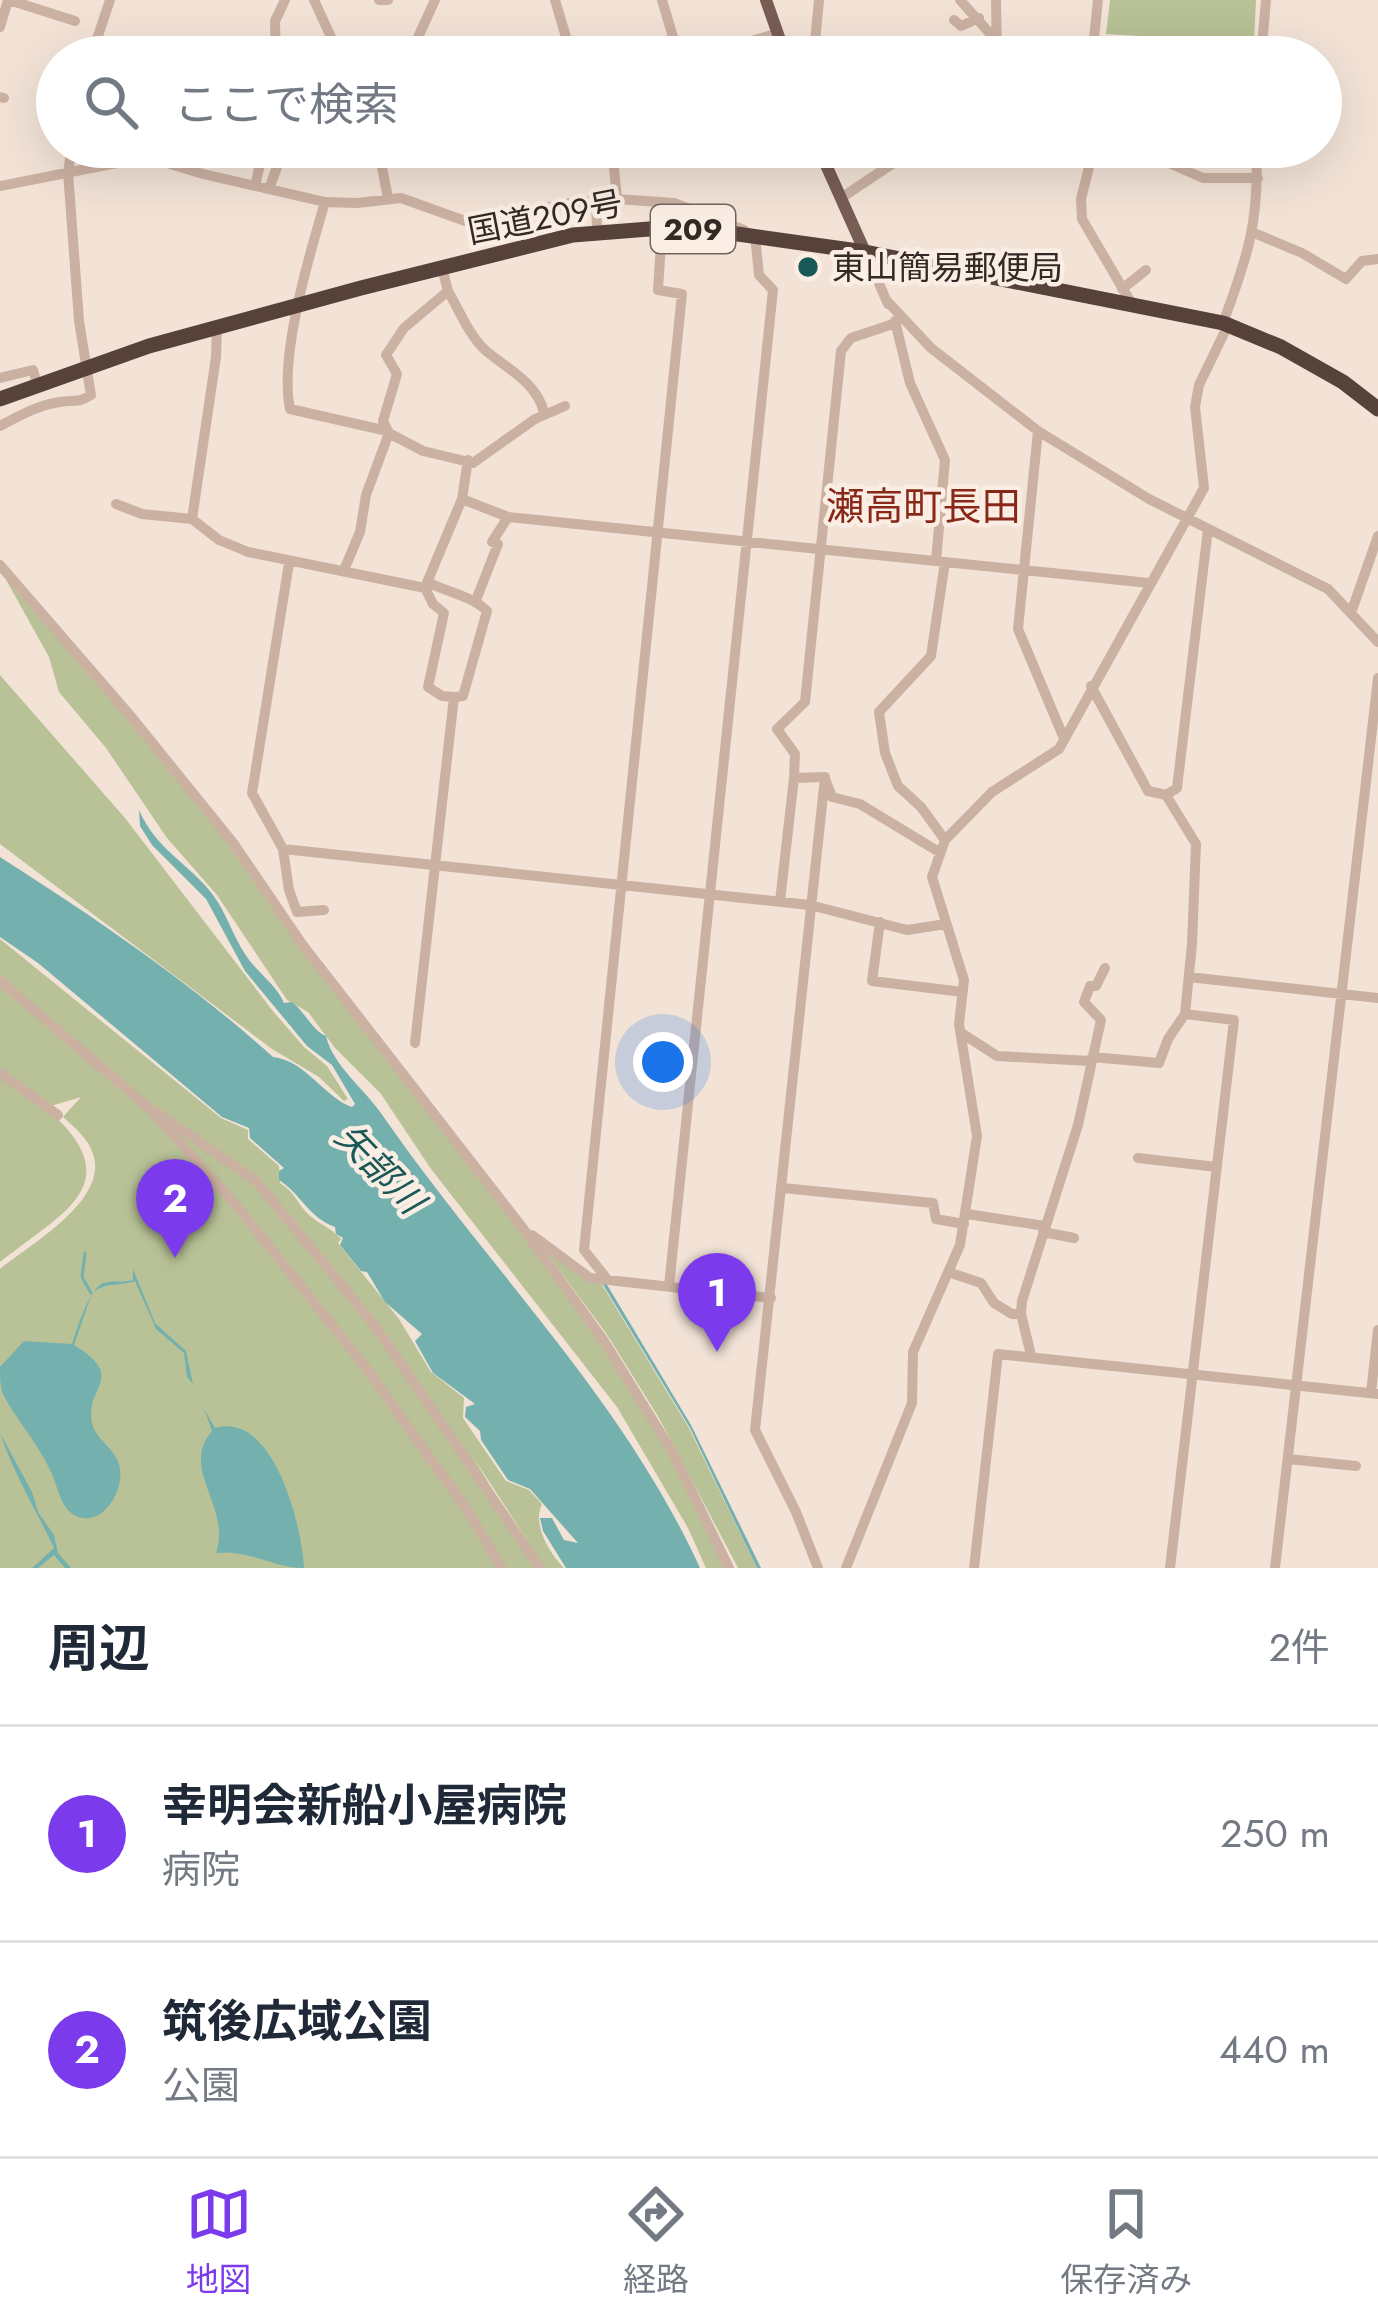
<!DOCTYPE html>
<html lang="ja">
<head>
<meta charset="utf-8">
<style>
  :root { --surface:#fff; --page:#f2f2f3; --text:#1f2937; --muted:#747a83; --line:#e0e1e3; --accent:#7c3aed }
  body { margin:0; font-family:Jost,"Noto Sans JP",sans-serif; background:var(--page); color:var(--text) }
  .you { position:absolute; left:663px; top:1062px; width:42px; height:42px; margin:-30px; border:9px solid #fff; border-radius:50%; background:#1a73e8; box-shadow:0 0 0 18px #1a73e833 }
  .badge { display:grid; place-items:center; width:78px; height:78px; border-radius:50%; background:var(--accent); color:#fff; font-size:39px; font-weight:700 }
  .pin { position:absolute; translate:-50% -99px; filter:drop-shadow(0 3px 6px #0008) }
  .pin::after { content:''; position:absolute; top:63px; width:42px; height:36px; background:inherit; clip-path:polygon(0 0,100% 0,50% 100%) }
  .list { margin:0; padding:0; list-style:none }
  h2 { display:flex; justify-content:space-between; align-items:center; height:156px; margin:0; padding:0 48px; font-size:51px }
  h2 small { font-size:39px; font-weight:400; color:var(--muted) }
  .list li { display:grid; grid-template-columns:78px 1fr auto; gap:36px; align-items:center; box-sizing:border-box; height:216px; padding:0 48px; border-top:3px solid var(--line) }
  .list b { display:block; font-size:45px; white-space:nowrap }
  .list p { margin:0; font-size:39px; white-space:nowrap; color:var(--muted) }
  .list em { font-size:39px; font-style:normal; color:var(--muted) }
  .icon { flex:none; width:66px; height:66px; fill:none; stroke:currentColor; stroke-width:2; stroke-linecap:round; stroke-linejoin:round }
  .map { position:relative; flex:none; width:1378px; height:1568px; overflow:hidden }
  .search { position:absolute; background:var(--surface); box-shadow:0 12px 48px #0002; left:36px; right:36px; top:36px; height:132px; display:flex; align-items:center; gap:30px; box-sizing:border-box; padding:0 42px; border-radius:66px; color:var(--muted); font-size:45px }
  .sheet { height:588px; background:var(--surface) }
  nav { display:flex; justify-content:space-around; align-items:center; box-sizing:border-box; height:168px; border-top:3px solid var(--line); background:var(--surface); font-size:33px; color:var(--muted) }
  nav a { display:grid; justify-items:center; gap:6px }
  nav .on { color:var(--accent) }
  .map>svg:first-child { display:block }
  .green { fill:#b8c296 }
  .water { fill:#74b1ae }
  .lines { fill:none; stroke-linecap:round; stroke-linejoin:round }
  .stream { stroke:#74b1ae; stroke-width:3 }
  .minor { stroke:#cbb1a2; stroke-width:10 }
  .major { stroke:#785d55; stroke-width:12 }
  .highway { stroke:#57413b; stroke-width:15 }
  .poi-dot { fill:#185957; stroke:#faede3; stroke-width:4.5 }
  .labels { text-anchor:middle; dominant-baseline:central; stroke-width:9; stroke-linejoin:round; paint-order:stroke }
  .shield { fill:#faede3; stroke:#70645e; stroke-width:3 }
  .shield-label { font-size:30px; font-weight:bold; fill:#352925 }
  .street-label { font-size:33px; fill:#352925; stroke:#faede3 }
  .poi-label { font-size:33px; fill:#352925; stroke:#faede3; text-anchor:start }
  .water-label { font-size:36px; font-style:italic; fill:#185957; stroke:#faede3 }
  .quarter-label { font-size:39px; fill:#892819; stroke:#faede3 }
</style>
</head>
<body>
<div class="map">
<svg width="1378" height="1568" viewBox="0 0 1378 1568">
  <rect width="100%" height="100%" fill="#f3e3d7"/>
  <path class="green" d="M1110,0h146l-2,43 -148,-9z
    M0,569l133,151 414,542 118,181 63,125h-22l-18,-40 -71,-121 -186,-238 -50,-75 -46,-46 -27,-36 -21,-12 -70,-105 -50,-57 -61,-90 -47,-56 -10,-35z
    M0,675l125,143 147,192 32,37 23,19 21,33 -4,2 -25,-24 -47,-28 -272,-205z
    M0,939l221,179 27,12v9l31,27 1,17c14,8 17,20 28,31 10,10 23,13 33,25l-3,4 61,76 32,53 33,26 -1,20 43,63 23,9 13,14c-10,20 7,49 22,64h-19l-73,-113 67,113h-539v-299c31,-25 109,-69 93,-115 -5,-16 -18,-26 -30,-37l18,-20 -30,9 -3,4c84,74 13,103 -48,152z
    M537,1240l64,43 88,145 68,140h-19l-79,-150 -53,-85z"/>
  <path class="water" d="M139,810c18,41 49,52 74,85 13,17 20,41 32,59 12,19 31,30 39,49l8,-1c13,10 20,28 34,34 7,30 39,53 57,80 105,152 239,281 317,452h-134l-23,-37 -3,-13h12l12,22 14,3 -48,-54 -22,-9 -27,-40 -1,-9 -15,-14 1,-10 9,-3 -42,-31 -18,-32 7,-7 -37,-32 -18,-30 -6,-1 -21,-26 3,-7 -7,-4 -1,-7c-27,-10 -34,-33 -56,-47v-9l5,-3 -34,-30 -1,-10 -27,-11 -184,-154 -38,-26v-80c94,60 190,125 273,200 32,3 52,41 79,50l3,-3 -23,-39 -25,-19 -62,-75 -39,-72 -54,-54 -12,-19z
    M133,1269l22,54 31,28 7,33 -6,-7 -3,-24 -28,-24 -21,-48c-16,6 -28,0 -43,12l-18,52c54,33 10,42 18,78 4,18 25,25 28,46 4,24 -21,64 -49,44 -11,-9 -14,-28 -20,-41 -13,-29 -34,-51 -48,-78 -3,-8 -3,-18 -3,-27l24,-26 48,3c5,-15 17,-55 31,-61 10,-3 20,0 30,-3z
    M602,1283h4l85,142 70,143h-4l-67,-140z
    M204,1409l11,19c59,-17 87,98 89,140 -31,0 -55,-19 -88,-15 16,-46 -37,-84 -4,-122z
    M0,1433l32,59 6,20 16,23 4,18 13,15h-6l-11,-13 -16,13h-6l22,-20c-18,-38 -41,-76 -54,-115z"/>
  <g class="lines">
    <path class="stream" d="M85,1253l-3,24 9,16"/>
    <path class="minor" d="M9,0l66,21
      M314,0l26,57
      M379,0h9
      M555,0l17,57
      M662,0l17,57
      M960,0l34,38
      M996,0l1,57
      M954,20l7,6 18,-8
      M0,27l8,-27
      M414,45l46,5
      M91,57l19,-57
      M276,57l-1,-36 10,-21
      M409,57l26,-57
      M699,57l79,-24
      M790,57l24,-5 5,-52
      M1092,57l6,-57
      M1261,57l5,-57
      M0,97l4,1
      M378,147l10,51
      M612,147l5,52
      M1057,147l112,16 34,15h55
      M1093,151l-12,48 1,20 51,87
      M0,186l147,-29 56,17 122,28 32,1 44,-5 67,24 109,-20 40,-3 57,4 70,27
      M255,186l9,-39
      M269,189l8,-22
      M841,198l54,-36v-15
      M596,201l1,31
      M325,202c-16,54 -46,154 -35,207l93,21 40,21 50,12 62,-44 30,-13
      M1254,233l48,20 44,26 16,-18 16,-2
      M865,252l23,52
      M1122,289l24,-19
      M448,291c11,19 21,44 37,59 21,18 53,33 59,63
      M887,301l44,47 107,83 111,68 179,90 50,53
      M895,321l15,62 35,77 -9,101
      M1223,323c25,-67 37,-104 33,-176
      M217,328l-1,29 -24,162 27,21 29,12 177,36 8,16 11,9 -16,74 14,9 12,1
      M0,378l33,-8 2,7
      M0,426c19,-10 38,-21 60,-24 14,-2 18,1 31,-7l-12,-74 -11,-149 4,-25
      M1038,431l-20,198 45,107
      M462,499l46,18 641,66
      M116,504l26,10 50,5
      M945,562l-14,94 -52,56 6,41 13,33 23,21 24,33
      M289,563l-37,230 31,56 527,56 97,25 39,-6
      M0,565l129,149 105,130 68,100 220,283 82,114 69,112 56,115
      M344,570l16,-38 6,-37 23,-62 -6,-12 14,-47 -11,-19 18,-27 44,-37 -6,-23
      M426,585l36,-86 6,-39
      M476,600l22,-56 -6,-2 16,-25
      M1351,613l27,-77
      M1091,686l57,105 18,4 30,49 -4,100 -7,70 -17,25 -9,24 -67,-6
      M826,781l6,16 28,7 79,48
      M1166,795l11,-7 31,-259
      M283,849l6,41 8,22 27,-2
      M780,901l14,-123
      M880,922l-8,59 91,11
      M1189,977l189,21
      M0,981l149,127 92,103 125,157 99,139 37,61
      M963,1034l34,22 93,5
      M415,1043l39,-346 9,-1 24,-85c-15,-15 -40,-19 -60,-29
      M0,1073l58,42
      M156,1112l100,69 119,145 165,242
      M1138,1158l79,9
      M783,1188l150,15 3,16 28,5
      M967,1214l78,12
      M1043,1232l31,6
      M532,1235l58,43 181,20
      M951,1273l30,10 13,20 18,11h9
      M607,1279l-23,-29 98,-956 -24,-4 4,-62
      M669,1286l104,-996 -14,-15 -4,-40
      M1031,1355l-10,-41 1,-13 56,-176 23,-105 -17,-18 6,-16h6l9,-18
      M1371,1393l7,-63
      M1288,1459l68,7
      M818,1568l-22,-56 -41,-82 70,-653 -31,1 1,-24 -18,-25 28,-27 36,-351 10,-13 45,-15
      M846,1568l66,-165 1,-51 47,-107 17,-109 -18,-112 5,-44 -32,-103 13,-37 47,-48 67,-43 145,-261 -9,-81 4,-22 29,-60
      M974,1568l24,-214 380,40
      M1170,1568l64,-548 -49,-6
      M1275,1568l103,-890"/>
    <path class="major" d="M766,0l20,57
      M818,147l47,105"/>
    <path class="highway" d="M0,399l149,-53 212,-58 212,-53 89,-7 47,2 156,22 358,71 58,24 62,35 35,27"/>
  </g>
  <circle class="poi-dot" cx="808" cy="267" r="12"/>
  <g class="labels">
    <rect class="shield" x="651" y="205" width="84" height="48" rx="9"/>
    <g class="shield-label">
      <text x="693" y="229">209</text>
    </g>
    <g class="street-label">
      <text transform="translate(545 217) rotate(-11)">国道209号</text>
    </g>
    <g class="poi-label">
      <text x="832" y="267">東山簡易郵便局</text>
    </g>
    <g class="water-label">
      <text transform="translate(380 1168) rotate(46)">矢部川</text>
    </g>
    <g class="quarter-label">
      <text x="923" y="506">瀬高町長田</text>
    </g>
  </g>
</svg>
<div class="you"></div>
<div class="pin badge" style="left:717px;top:1352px">1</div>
<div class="pin badge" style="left:175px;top:1258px">2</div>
<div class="search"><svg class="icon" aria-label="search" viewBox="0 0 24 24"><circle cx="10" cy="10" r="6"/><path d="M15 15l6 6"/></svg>ここで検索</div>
</div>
<section class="sheet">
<h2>周辺<small>2件</small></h2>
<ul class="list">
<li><span class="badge">1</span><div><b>幸明会新船小屋病院</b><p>病院</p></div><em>250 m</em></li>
<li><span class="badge">2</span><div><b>筑後広域公園</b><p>公園</p></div><em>440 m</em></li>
</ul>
</section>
<nav>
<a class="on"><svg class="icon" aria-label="map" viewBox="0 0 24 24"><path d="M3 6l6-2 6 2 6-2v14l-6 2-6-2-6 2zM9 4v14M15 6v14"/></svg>地図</a>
<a><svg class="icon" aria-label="directions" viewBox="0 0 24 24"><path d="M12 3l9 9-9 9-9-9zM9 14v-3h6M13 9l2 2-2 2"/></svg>経路</a>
<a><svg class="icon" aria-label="saved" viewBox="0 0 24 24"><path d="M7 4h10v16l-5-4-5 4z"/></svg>保存済み</a>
</nav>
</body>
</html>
